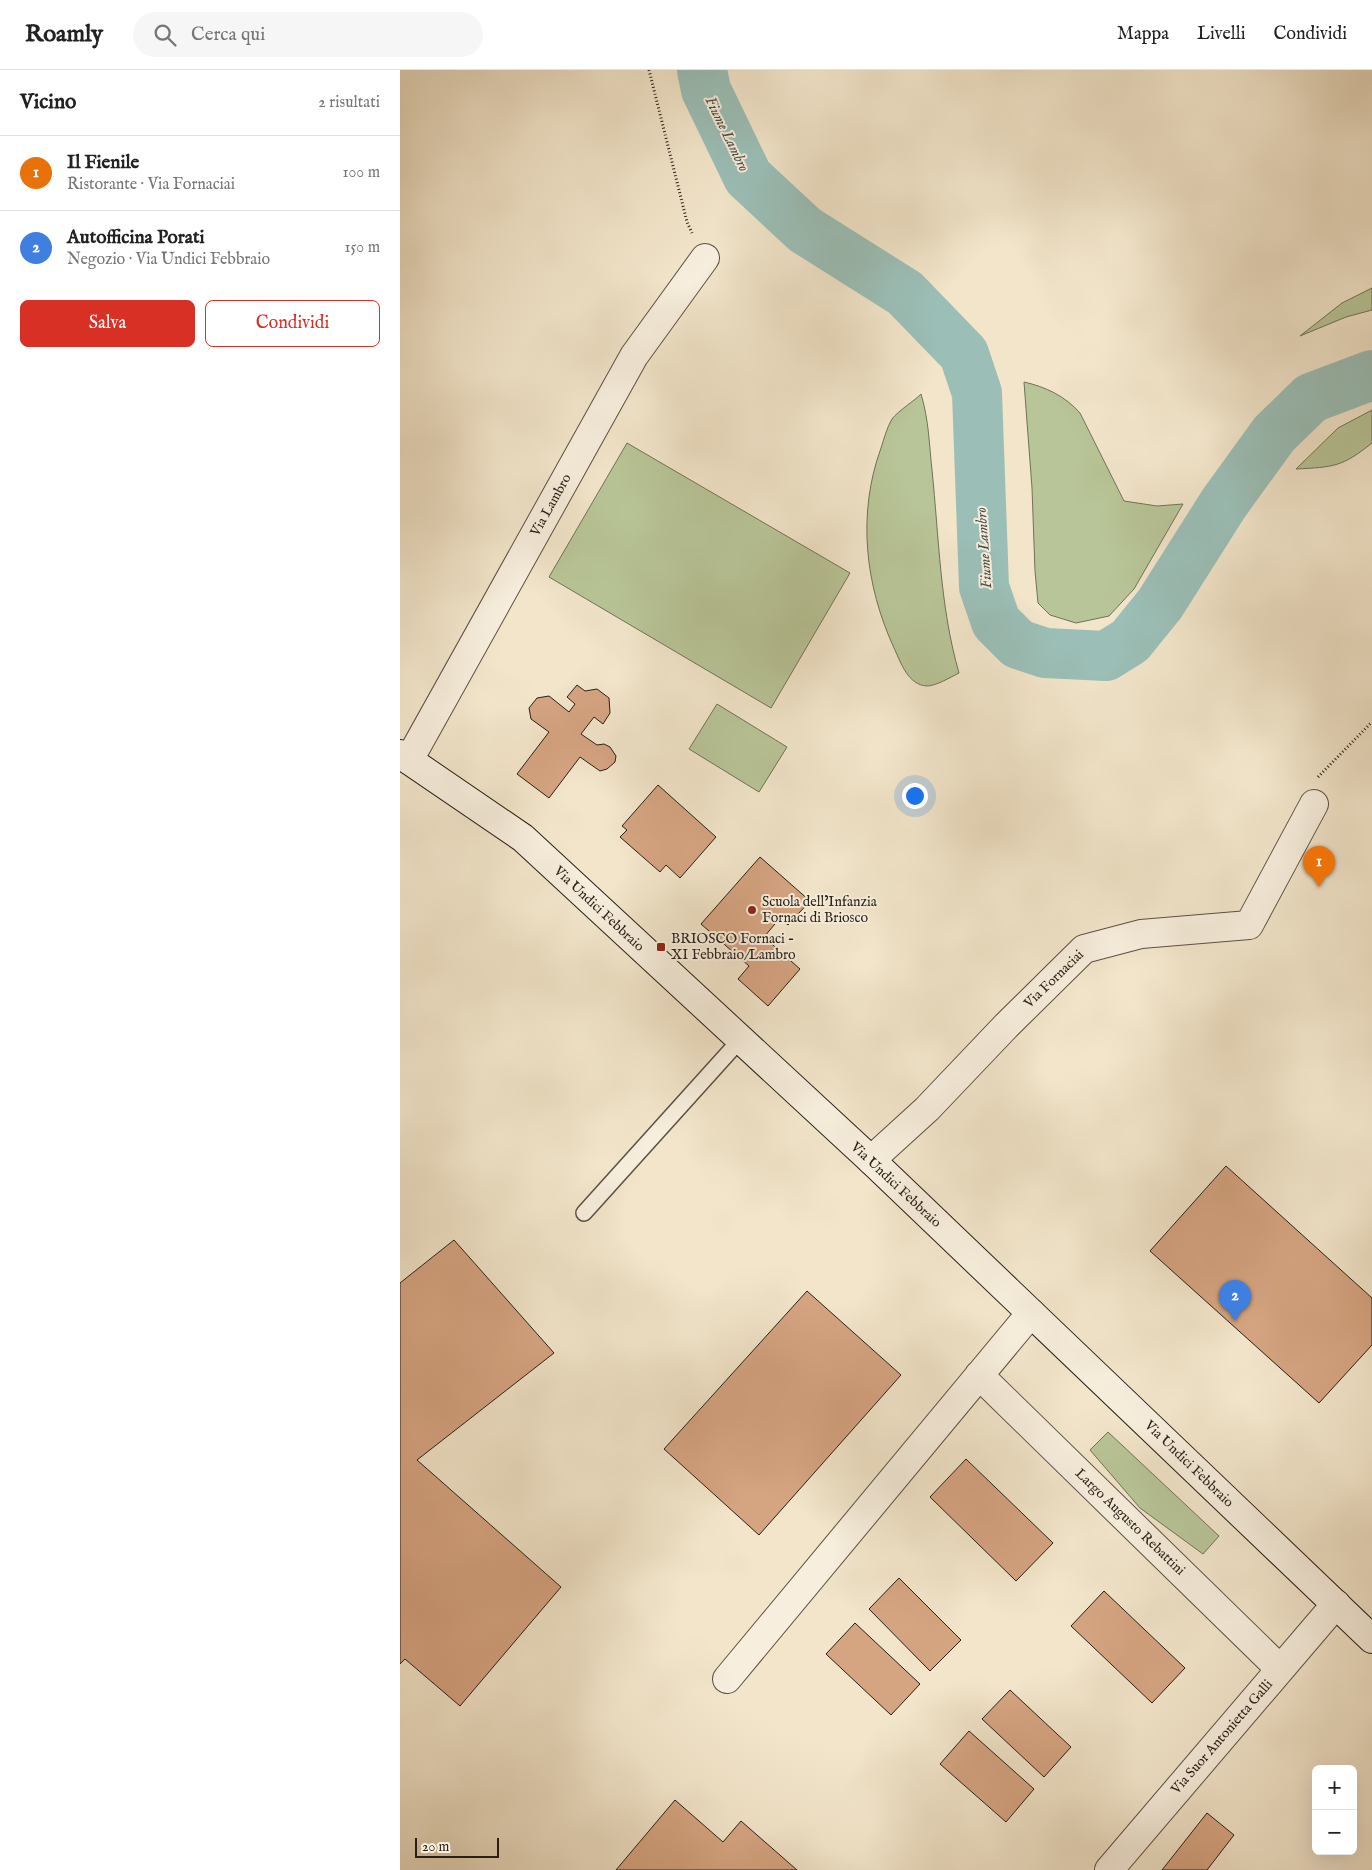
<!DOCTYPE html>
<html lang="it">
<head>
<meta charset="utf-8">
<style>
  :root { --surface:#fff; --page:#f6f6f6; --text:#222; --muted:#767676; --line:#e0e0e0; --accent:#d93025 }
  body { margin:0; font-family:"IM FELL English",serif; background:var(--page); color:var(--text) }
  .controls { position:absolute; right:15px; bottom:15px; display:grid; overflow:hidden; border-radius:8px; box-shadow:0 5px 20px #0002 }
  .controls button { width:45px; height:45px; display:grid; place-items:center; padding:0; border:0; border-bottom:1px solid var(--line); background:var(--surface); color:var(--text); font:25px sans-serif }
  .scale { position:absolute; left:15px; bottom:12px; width:84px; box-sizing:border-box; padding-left:5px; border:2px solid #291f17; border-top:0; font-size:14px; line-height:18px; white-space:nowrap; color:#291f17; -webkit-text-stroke:4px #f7eedd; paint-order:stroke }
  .you { position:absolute; left:514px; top:725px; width:18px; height:18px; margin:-12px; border:4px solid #fff; border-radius:50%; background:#1a73e8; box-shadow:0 0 0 8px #1a73e833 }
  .badge { display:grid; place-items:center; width:32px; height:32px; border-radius:50%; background:var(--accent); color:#fff; font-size:16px; font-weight:700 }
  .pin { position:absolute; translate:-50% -41px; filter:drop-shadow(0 1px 2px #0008) }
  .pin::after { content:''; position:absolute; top:26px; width:18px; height:15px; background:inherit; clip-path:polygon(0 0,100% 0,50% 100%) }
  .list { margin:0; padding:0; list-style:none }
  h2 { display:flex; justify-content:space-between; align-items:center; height:65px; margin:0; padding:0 20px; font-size:21px }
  h2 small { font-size:16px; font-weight:400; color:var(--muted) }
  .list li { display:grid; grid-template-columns:32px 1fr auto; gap:15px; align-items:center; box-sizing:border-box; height:75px; padding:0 20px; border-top:1px solid var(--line) }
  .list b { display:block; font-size:19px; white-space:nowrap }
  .list p { margin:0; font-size:16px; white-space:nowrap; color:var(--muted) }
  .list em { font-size:16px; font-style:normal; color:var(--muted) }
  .actions { display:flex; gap:10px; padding:15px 20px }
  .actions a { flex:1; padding:11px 0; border:1px solid var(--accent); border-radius:8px; text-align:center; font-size:18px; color:var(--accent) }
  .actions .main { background:var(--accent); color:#fff }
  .icon { flex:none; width:28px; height:28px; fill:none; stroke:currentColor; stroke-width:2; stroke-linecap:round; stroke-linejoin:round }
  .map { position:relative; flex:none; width:972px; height:1800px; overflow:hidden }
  header { display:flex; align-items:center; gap:30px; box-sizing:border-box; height:70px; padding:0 25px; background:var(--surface); border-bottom:1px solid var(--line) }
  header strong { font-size:24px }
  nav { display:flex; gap:28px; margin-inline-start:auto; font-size:18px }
  .search { width:350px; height:45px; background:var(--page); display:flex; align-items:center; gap:12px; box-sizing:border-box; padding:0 18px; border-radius:28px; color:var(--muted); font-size:19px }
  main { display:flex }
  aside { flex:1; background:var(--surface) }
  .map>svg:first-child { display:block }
  .green { fill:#b8c598; stroke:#707258 }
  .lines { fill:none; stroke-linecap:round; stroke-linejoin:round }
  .river { stroke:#9bbfb7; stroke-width:50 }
  .building { fill:#d5a481; stroke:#291f17 }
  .lane-casing { stroke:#5b5044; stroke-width:18 }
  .street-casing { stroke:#5b5044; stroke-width:30 }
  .secondary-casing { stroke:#291f17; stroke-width:30 }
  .path { stroke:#291f17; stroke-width:3; stroke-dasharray:1 2.5; stroke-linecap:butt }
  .lane { stroke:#f7eedd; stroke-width:15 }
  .street { stroke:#f7eedd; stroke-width:28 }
  .secondary { stroke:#f7eedd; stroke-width:28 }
  .poi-dot { fill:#8f2418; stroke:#f7eedd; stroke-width:2 }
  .labels { text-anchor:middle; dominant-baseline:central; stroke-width:4; stroke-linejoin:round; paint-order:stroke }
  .street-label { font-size:14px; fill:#291f17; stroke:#f7eedd }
  .poi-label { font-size:14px; fill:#291f17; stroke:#f7eedd; text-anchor:start }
  .water-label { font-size:15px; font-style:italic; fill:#4b4f47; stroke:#f7eedd }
</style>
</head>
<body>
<header>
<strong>Roamly</strong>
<div class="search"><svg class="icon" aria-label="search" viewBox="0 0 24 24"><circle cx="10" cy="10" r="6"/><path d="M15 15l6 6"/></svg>Cerca qui</div>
<nav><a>Mappa</a><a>Livelli</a><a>Condividi</a></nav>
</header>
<main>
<aside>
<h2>Vicino<small>2 risultati</small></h2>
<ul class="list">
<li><span class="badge" style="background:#e8710a">1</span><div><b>Il Fienile</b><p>Ristorante · Via Fornaciai</p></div><em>100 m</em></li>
<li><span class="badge" style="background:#3f7fe0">2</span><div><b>Autofficina Porati</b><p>Negozio · Via Undici Febbraio</p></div><em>150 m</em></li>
</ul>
<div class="actions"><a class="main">Salva</a><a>Condividi</a></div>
</aside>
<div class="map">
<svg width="972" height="1800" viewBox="0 0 972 1800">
  <rect width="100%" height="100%" fill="#f2e5ca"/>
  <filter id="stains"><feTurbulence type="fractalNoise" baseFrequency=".004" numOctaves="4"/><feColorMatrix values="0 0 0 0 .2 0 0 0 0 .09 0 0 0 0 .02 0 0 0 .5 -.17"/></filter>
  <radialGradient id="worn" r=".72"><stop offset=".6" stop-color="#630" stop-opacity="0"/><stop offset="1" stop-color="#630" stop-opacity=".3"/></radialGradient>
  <path class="green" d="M972,218v22l-26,7 -46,19 42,-33z
    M624,312c22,5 41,14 56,31l44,88 33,5 26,-2 -49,85 -25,27 -33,7 -26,-8 -12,-12 -3,-32 -3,-83z
    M521,324c8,27 8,49 11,76 7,68 8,137 27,203 -8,4 -23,13 -32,13 -19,-1 -26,-23 -33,-38 -29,-63 -37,-134 -13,-200 3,-9 6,-21 11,-29 7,-9 21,-17 29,-25z
    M972,340v33c-30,24 -38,24 -76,26l42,-41z
    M227,373l223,130 -79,135 -222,-131z
    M317,634l70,43 -28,45 -70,-43z
    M708,1362l111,104 -16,18 -63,-46 -50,-58z"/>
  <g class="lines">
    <path class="river" d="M302,0l4,20 42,87 57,53 100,63 59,61 13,39 7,194 12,35 22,22 27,9 61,3 24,-15 30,-37 64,-101 50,-69 37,-36 61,-23"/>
  </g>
  <path class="building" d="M177,615l8,6 12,-2 12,9 1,15 -7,11 -9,-7 -13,17 16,11 7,-1 6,3 6,9 -1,6 -8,7 -7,2 -20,-14 -31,41 -32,-24 32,-42 -18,-13 -2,-11 8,-10 12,-2 20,16 6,-8 -8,-7z
    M258,715l58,52 -36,41 -14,-13 -6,7 -40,-35 7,-7 -5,-4z
    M360,787l50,44 -22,24 -8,-7 -16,19 36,32 -32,37 -30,-27 11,-13 -48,-42z
    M826,1096l146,132v47l-53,58 -169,-152z
    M54,1170l100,113 -137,107 144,127 -101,119 -55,-47 -5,5v-381z
    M407,1221l94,84 -142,160 -95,-86z
    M566,1389l87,84 -37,38 -86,-84z
    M499,1508l62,62 -31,31 -61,-62z
    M704,1521l81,77 -33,35 -81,-77z
    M455,1553l65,61 -29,31 -65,-61z
    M610,1620l61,57 -27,30 -62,-58z
    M569,1661l65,58 -28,33 -66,-58z
    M275,1730l48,42 18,-21 56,49h-181z
    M807,1743l27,22 -27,35h-45z"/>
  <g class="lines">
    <defs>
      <path id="lane" d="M184,1143l156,-173"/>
      <path id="street" d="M9,690l225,-404 71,-98
        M471,1090l56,-51 79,-83 78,-77 57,-15 108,-9 65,-121
        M579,1305l301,294
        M327,1609l304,-366
        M709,1800l227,-266"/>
      <path id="secondary" d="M0,684l123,84 348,322 501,479"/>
    </defs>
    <use href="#lane" class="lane-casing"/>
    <use href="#street" class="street-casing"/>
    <use href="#secondary" class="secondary-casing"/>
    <path class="path" d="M249,0l38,152 5,11
      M918,707l54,-55"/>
    <use href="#lane" class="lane"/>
    <use href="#street" class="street"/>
    <use href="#secondary" class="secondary"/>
  </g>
  <g class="poi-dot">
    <circle cx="352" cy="840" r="5"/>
    <rect x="256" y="872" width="10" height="10" rx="2.5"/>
  </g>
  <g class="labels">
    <g class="street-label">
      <text transform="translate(151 435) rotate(-61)">Via Lambro</text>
      <text transform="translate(199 839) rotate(43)">Via Undici Febbraio</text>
      <text transform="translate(654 909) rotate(-44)">Via Fornaciai</text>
      <text transform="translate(496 1115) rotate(43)">Via Undici Febbraio</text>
      <text transform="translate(789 1394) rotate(44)">Via Undici Febbraio</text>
      <text transform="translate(730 1452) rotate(44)">Largo Augusto Rebattini</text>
      <text transform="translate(822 1667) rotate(-49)">Via Suor Antonietta Galli</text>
    </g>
    <g class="poi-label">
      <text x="362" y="832">Scuola dell’Infanzia<tspan x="362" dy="16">Fornaci di Briosco</tspan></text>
      <text x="271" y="869">BRIOSCO Fornaci -<tspan x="271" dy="16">XI Febbraio/Lambro</tspan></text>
    </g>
    <g class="water-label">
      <text transform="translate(327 64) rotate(64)">Fiume Lambro</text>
      <text transform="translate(584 478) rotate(-94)">Fiume Lambro</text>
    </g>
  </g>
  <rect width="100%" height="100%" filter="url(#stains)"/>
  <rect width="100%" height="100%" fill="url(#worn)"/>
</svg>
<div class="controls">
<button>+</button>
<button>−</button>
</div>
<div class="scale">20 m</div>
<div class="you"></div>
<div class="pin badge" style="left:919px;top:817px;background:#e8710a">1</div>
<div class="pin badge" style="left:835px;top:1251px;background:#3f7fe0">2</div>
</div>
</main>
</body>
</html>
